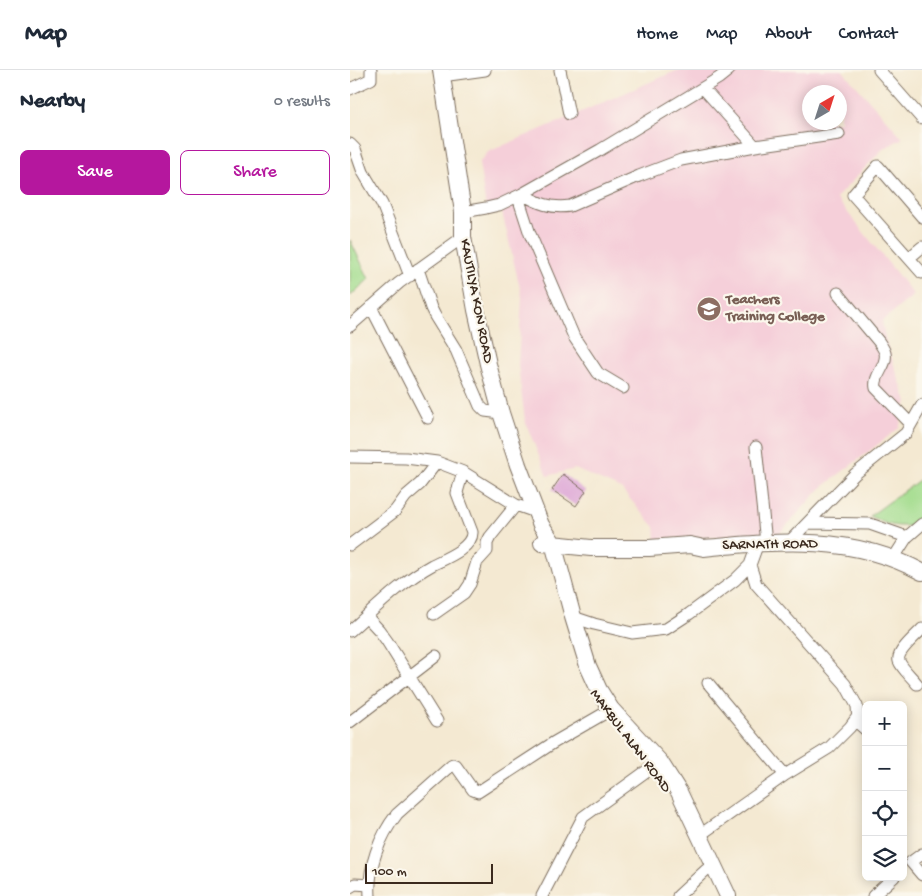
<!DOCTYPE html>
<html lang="en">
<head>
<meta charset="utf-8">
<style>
  :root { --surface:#fff; --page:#f6f6f7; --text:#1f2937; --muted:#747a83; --line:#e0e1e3; --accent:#b5179e }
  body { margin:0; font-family:"Gochi Hand",sans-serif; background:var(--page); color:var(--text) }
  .controls { position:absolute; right:15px; bottom:15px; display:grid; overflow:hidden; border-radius:8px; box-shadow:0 2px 12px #0003 }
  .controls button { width:45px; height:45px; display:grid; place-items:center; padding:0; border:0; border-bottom:1px solid var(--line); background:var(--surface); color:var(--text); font:25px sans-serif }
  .compass { position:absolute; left:452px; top:15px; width:45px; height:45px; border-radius:50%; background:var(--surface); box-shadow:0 2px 12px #0003; rotate:39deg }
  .scale { position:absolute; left:15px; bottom:12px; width:128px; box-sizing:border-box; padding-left:5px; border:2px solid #3b2a1e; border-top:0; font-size:14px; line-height:18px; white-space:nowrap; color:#3b2a1e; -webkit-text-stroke:4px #fbf7ec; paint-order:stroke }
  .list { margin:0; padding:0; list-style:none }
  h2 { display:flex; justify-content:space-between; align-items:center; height:65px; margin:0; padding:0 20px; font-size:21px }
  h2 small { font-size:16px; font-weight:400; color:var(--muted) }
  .actions { display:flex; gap:10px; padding:15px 20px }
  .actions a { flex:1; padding:11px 0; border:1px solid var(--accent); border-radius:8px; text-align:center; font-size:18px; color:var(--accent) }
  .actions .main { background:var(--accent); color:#fff }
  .icon { flex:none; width:28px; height:28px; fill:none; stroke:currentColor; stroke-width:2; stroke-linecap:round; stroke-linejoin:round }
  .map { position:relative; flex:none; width:572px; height:826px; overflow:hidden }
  header { display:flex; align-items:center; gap:30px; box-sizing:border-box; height:70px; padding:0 25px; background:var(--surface); border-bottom:1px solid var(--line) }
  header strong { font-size:24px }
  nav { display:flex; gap:28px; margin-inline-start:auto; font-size:18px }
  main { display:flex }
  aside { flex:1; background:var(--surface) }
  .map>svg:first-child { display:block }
  .built { fill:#f5cfd9; fill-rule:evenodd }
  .green { fill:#a4dd8f; stroke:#708456 }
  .building { fill:#dca3d5 }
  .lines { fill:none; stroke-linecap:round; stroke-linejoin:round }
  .minor-casing { stroke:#7c6d5d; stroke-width:13 }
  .highway-casing { stroke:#7c6d5d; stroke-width:18 }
  .minor { stroke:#fff; stroke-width:11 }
  .highway { stroke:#fff; stroke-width:16 }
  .labels { text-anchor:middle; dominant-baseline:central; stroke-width:4.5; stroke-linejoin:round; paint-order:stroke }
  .education-label { font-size:15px; font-weight:bold; fill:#785e54; stroke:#fbf7ec; text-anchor:start }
  .street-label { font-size:15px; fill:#3b2a1e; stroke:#fbf7ec }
</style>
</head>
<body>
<header>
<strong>Map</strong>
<nav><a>Home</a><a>Map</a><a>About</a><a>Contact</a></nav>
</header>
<main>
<aside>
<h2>Nearby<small>0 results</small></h2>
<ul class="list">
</ul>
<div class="actions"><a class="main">Save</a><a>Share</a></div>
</aside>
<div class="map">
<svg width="572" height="826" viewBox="0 0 572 826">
  <rect width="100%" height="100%" fill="#fbf7ec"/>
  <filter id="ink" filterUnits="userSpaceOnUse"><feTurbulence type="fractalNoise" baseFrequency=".02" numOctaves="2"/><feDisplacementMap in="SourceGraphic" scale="10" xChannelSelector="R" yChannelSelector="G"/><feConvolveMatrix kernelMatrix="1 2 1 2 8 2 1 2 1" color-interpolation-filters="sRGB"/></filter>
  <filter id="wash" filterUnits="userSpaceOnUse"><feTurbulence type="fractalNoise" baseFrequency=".0096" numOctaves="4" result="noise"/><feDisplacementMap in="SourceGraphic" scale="20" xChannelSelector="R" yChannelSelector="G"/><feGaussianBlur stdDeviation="1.12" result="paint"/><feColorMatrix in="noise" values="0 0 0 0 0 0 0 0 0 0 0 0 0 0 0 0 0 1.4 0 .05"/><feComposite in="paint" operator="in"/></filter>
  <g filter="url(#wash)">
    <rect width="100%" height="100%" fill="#f4e9d2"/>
    <path class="built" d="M328,0h164l61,68 -20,11 -47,49 78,97 -32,26 4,21 21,60 -8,26 -79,61 -42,46 -122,4 -1,-12 -34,-38 -46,-20 -28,7 -22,-55 -7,-56 4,-68 -20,-85 -15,3 -8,-52 9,-11zM460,22h30v30h-30z"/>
    <path class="green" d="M0,170l19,39 -19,17z
      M572,408v55c-11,-11 -17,-5 -30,-8 -7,-1 -15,-6 -22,-9z"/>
    <g id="blocks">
      <path class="building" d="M213,404l23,17 -10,15 -24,-16z"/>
    </g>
  </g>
  <g filter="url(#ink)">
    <use href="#blocks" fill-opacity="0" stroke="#7c6d5d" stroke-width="1"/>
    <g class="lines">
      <defs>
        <path id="minor" d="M210,0l9,44
          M529,0l43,49
          M92,6l43,-6
          M353,18l52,58
          M0,19l21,-10v-9
          M0,74l5,5 8,23 19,32 28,72
          M172,124c16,9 29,15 48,12l69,-30 42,-16 74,-14 84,-12
          M168,127l12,37 44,103 24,36 25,15
          M113,142l23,-4 13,-3 23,-11 78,-44 119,-72 10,-8
          M572,147l-44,-51 -25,29 69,78
          M559,188l13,-11
          M68,199l13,39 4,8 21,34 24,56 5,5 16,2
          M488,223l41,49c2,3 5,7 6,11 3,13 -12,22 -9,35l35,36
          M21,237l57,111
          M0,256l49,-43 64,-46
          M406,377l10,96
          M0,387l56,1 31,4 26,10 53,33 20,7
          M458,453l62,1 37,13
          M439,472l66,-68 51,-41 16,-28
          M408,473l-8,22 6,19 89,100 12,22 1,17 8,7
          M0,475l45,-34 11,-15 14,-12 17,-22
          M543,489l14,-22 15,-13
          M84,544l30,-21 6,-9 7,-22 10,-11v-8l3,-6 26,-32
          M17,547l12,13 8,11 50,80
          M223,547l21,7 38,9 34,-4 23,-15 46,-34 15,-15
          M0,561c26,-23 51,-49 82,-66 12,-6 41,-17 40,-33l-15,-39 1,-4 5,-17
          M358,613l77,92
          M567,614c-5,-7 -15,-15 -18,-23 -3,-9 17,-25 23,-32
          M0,652l86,-66
          M350,765l85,-60 44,-27 21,-21 8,-11
          M572,784l-11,8 11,13
          M0,817l5,-3 14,1
          M20,826c-2,-29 9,-59 27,-82l54,-48 2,-1 3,1 17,24 5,2 75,-49 52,-30
          M192,826l41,-79 69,-50
          M328,826l28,-26
          M523,826l21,-19"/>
        <path id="highway" d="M91,0l22,142v25l13,73 12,54 13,49 17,52 23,60 12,18 20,74 15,49 11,24 12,19 49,53 19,30 49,104
          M192,473l49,5h58l41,-3 14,3c76,-7 148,-14 218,24"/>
      </defs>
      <use href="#minor" class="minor-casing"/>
      <use href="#highway" class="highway-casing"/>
      <use href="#minor" class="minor"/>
      <use href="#highway" class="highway"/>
    </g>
  </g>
  <defs>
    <symbol id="university-disc" viewBox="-11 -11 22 22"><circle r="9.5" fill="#8d6e63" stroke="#fbf7ec"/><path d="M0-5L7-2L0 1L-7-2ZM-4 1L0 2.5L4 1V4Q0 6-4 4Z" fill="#fff"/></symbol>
  </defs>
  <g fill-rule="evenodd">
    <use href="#university-disc" x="345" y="225" width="28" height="28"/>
  </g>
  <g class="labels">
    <g class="education-label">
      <text x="376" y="230">Teachers<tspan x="376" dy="17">Training College</tspan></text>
    </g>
    <g class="street-label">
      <text transform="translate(126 231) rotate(79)">KAUTILYA KON ROAD</text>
      <text transform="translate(420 475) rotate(-1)">SARNATH ROAD</text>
      <text transform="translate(280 671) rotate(53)">MAKBUL ALAN ROAD</text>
    </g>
  </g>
</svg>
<div class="controls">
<button>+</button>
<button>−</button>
<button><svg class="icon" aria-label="locate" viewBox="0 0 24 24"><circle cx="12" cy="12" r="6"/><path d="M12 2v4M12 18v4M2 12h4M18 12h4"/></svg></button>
<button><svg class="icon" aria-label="layers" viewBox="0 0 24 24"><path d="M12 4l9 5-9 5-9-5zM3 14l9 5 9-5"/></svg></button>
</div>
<svg class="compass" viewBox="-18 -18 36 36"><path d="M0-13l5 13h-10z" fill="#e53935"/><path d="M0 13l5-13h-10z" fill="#747a83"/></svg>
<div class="scale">100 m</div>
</div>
</main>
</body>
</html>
